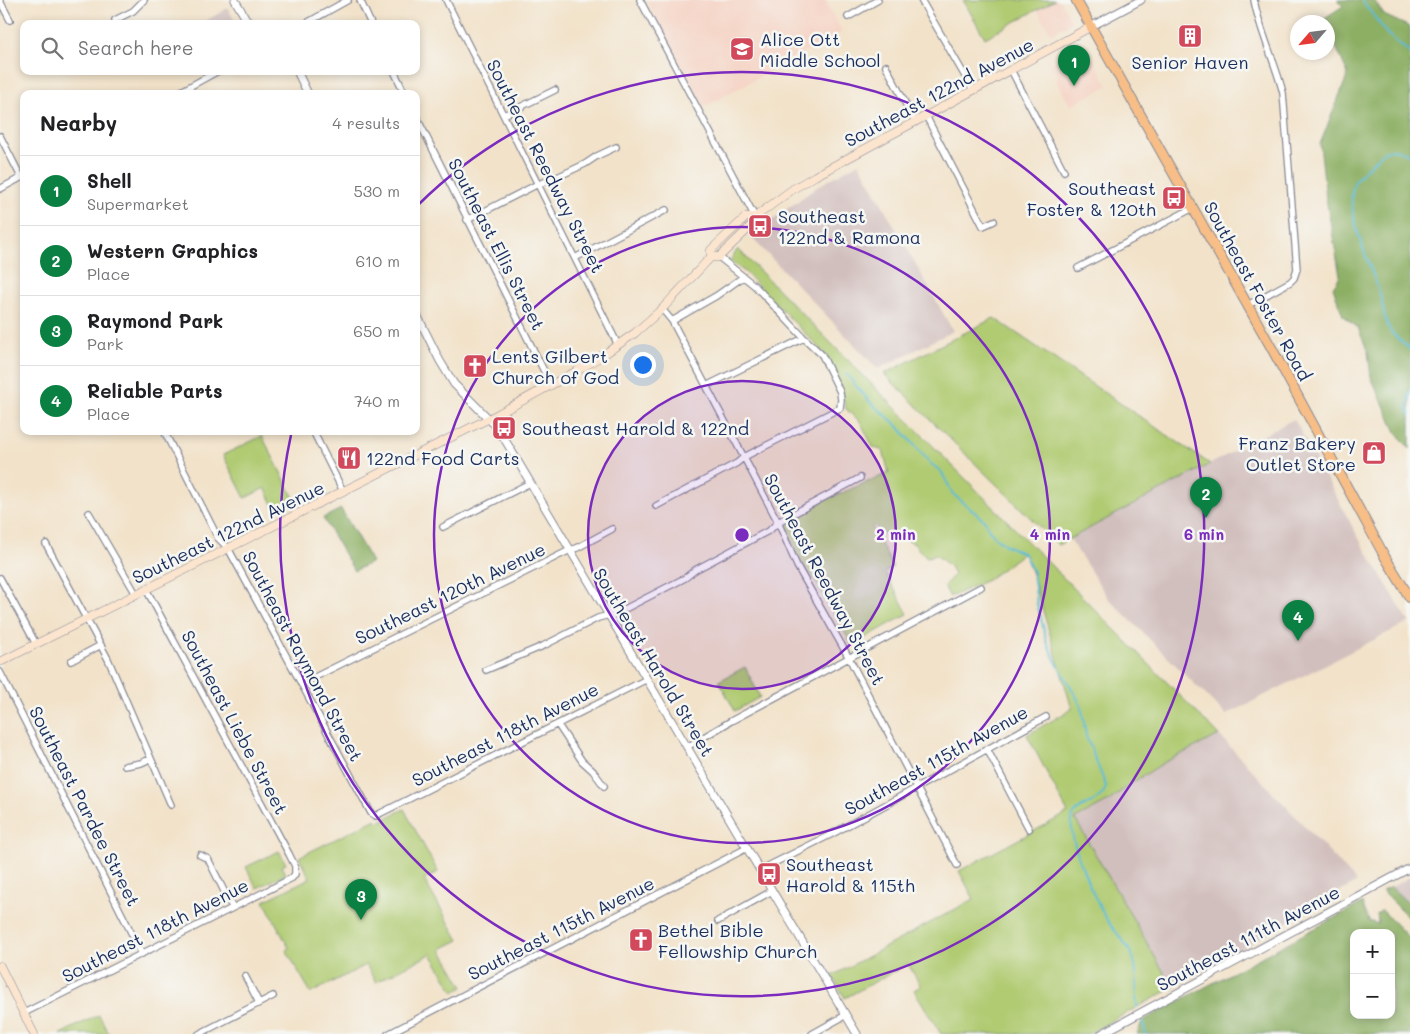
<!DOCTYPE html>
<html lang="en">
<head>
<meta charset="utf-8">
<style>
  :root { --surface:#fff; --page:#f2f2f2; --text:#202124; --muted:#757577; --line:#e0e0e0; --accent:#0b8043 }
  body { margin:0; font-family:Mali,sans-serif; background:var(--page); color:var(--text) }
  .controls { position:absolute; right:15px; bottom:15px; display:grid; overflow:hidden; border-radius:10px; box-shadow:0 2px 8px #0003 }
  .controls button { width:45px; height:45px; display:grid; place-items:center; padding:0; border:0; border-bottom:1px solid var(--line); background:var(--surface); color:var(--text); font:25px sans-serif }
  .compass { position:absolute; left:1290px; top:15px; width:45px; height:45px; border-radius:50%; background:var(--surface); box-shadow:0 2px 8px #0003; rotate:242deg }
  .you { position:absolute; left:642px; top:364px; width:18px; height:18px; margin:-12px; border:4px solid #fff; border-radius:50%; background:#1a73e8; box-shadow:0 0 0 8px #1a73e833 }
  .badge { display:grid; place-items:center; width:32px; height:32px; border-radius:50%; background:var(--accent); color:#fff; font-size:16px; font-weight:700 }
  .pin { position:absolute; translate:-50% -41px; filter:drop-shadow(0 1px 2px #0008) }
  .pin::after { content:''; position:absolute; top:26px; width:18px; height:15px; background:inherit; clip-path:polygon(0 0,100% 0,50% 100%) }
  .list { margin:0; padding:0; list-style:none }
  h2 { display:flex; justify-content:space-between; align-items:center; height:65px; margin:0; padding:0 20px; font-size:21px }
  h2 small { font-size:16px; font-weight:400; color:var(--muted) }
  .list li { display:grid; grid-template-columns:32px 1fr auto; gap:15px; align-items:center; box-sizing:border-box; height:70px; padding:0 20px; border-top:1px solid var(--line) }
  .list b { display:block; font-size:19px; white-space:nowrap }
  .list p { margin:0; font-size:16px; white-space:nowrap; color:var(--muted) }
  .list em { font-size:16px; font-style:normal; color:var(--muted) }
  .icon { flex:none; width:28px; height:28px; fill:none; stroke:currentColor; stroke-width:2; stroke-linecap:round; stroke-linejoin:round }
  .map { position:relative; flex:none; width:1410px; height:1034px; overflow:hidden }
  .search { position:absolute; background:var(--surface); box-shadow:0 2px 8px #0003; left:20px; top:20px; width:400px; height:55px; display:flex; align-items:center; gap:12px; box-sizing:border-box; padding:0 18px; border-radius:10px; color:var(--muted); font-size:19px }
  .panel { position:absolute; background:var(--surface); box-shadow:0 2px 8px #0003; left:20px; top:90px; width:400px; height:345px; border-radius:10px }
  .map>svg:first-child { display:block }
  .built { fill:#f5d2c2 }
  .industrial { fill:#d1bfbd }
  .green { fill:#b0cb72; stroke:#667d68 }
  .forest { fill:#8caf64; stroke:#546f61; fill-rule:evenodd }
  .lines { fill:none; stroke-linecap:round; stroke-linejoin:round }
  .stream { stroke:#57bbd5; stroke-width:2 }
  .minor-casing { stroke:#868894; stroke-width:8 }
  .tertiary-casing { stroke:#868894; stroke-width:9 }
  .secondary-casing { stroke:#868894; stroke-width:9 }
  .primary-casing { stroke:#868894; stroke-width:11 }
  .minor { stroke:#fff; stroke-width:5.5 }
  .tertiary { stroke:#fff; stroke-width:7 }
  .secondary { stroke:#fce5cf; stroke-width:8 }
  .primary { stroke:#f7be87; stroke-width:9 }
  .ring { fill:none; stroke:#7b2cbf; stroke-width:2.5 }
  .labels { text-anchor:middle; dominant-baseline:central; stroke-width:5; stroke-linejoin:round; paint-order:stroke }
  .poi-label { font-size:18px; fill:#1b2f5e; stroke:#f6f6f2; text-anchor:start }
  .street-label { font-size:18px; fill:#1b2f5e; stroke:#f6f6f2 }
  .centre { fill:#7b2cbf; stroke:#f6f6f2; stroke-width:2.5 }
  .ring-label { font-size:15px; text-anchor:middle; font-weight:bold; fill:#7b2cbf; stroke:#f6f6f2; stroke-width:5; stroke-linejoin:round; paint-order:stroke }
</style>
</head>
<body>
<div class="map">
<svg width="1410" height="1034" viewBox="0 0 1410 1034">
  <rect width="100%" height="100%" fill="#f6f6f2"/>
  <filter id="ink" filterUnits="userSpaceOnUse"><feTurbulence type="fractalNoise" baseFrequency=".02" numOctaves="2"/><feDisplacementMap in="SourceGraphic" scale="10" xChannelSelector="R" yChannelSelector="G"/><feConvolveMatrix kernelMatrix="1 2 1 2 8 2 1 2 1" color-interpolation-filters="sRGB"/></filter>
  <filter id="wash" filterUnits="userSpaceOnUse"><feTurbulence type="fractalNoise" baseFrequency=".0096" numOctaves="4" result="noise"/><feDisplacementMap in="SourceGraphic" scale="20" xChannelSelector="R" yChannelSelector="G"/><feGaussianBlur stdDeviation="1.12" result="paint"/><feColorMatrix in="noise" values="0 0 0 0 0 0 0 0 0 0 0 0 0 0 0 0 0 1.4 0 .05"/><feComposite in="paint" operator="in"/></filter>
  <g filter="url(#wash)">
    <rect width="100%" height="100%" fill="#f2e2c9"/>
    <path class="built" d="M646,0h179l17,32 -138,75z
      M1055,0h5l12,22 -21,12 -14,-24z
      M1086,45l22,41 -38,20 -14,-26 3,-2 -8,-14z"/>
    <path class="industrial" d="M228,8l8,16h-36z
      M859,163l94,168 -75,38 -128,-133 70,-51z
      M1294,419l68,125 47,78 -183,93 -118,-117 -38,-59z
      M1219,735l138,147 -184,106 -98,-169 34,-18 21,-17 35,-22z
      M1410,877v28l-19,-18z"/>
    <path class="green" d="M963,0h92l-70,38z
      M737,250h2l480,485 -54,27 -35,22 -21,17 -34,18 98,169 -85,46h-147l-27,-44 7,-4 -13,-22 -63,34 -13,-22 142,-77 -15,-28 109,-58 -41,-78 45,-26 -39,-132 -9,-24 -37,27 -37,17 -6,-11 10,-11 -4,-9 -14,-11 -9,2 -9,-8 -3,-5 -7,-3 -5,-5 -21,-3 -8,-8 -2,2 21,40 -8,5 23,42 -56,31 -41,-71 -4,1 -11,-19 -11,-31v-3l42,-23 62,-26 -6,-22 -10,-4 -13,-26 -14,-12 -9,-34 -11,-20 -81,-83 -15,-11z
      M994,318l216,146 -152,81 -174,-171z
      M262,436l33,64 -19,10 -11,-22 -20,10 -22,-43z
      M745,667l15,30 -25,14 -16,-30z
      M404,809l34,63 -14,8 35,60 -18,9 22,38 -9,5 -23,-38 -55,28 -10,-17 -55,28 -25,-43 3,-2 -25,-47 46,-23 -11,-21 77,-38 2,3z
      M279,851l7,13 -4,2 4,8 -29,14 -11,-21z
      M99,1015l10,19h-49z"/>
    <path class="forest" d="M1337,0h37l10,15 26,12v422l-14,-17 -25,-55 -3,-25 -10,-24 -15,-12 -10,-29 7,-11 -14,-78 -6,-54 28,-70 -20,-45v-7h-3l-2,-3 20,-13z
      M341,509l31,53 -18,9 -31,-53z
      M1391,887l19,18v14l-28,-28z
      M1362,903l7,18 9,3 -1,-10 5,-4 28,29v95h-273l5,-13zM1354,933h37v82h-37z"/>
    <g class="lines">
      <path class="stream" d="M1362,0l25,34 23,19
        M1410,155c-16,-9 -24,-8 -36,6 -6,7 -17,15 -20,23 -10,27 16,80 25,107 4,12 4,25 10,37 4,9 14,14 21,22
        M846,374l24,28 26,22 35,40 10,7 12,23 32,27 4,9 6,7 9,7 20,10 9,18 4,31 10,39 8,18 21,36 6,13 4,27 20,50c-4,19 -31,18 -34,33 -4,23 23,81 35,101 7,11 17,20 23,31 9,14 5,40 7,56
        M1410,391l-3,15 3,9
        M1142,1021l4,13"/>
    </g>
  </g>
  <g filter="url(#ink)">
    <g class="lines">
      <defs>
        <path id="minor" d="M360,0l11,24
          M446,0l172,345
          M640,0l115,217
          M921,0l52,90
          M0,1l10,19
          M848,17l30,-17
          M115,20l18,-9 11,-11
          M305,24l43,-24
          M886,66l29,56
          M1011,70l53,101
          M394,71l11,23
          M176,94l42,-23
          M504,115l51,-25
          M416,116l135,269
          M926,116l57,110 11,-5
          M0,136l21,41
          M0,189l24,-13
          M467,220l71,-36 15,-5 32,-15 12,-8 19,-9
          M575,258l91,-48
          M1078,268l115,-60
          M1248,305l42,-23 4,-4 3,-9 -14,-176c-8,-32 -23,-61 -29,-93
          M662,309l10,12 106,201 19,44 52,92 108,207
          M672,321l44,-25 27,-19
          M706,386l98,-48
          M164,431l54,107 10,10 143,265 5,3 5,-3 266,-134
          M313,431l30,60
          M656,506l81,-43 7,-6 96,-49 1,-8 -1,-8 -18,-37 -18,-17 -49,-52 -36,-29
          M89,513l47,81
          M443,527l87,-44
          M46,544l62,115 63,146
          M0,578l36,66
          M71,661l30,-16
          M486,670l57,-24 55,-28 19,-5 68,-35 10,-8 75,-40 8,-8 82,-44
          M0,672l142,282
          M301,684l269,-134 7,-2 35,-19
          M558,725l24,36 11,10 11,15
          M687,747l44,-26 250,-134
          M987,749l42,80
          M125,766l16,-3 9,-4
          M200,855l8,4 24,48
          M760,870l72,-36 214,-117
          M718,921l54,-30
          M245,976l14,27
          M24,1013l268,-135 3,-4v-8l-6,-12 -143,-265
          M199,1034l74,-38
          M388,1034l359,-186
          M812,1034l34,-19"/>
        <path id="tertiary" d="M235,0l14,24
          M1092,26l49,-26
          M297,71l11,23
          M416,313l24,48 14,23 44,44 359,606
          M1101,1034l309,-166"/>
        <path id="secondary" d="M711,257h8l34,-33 2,-7
          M0,662l496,-247 79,-43 31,-19 29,-20 27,-24 49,-52v-7l35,-33h9l38,-28 22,-13 277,-150
          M0,966l34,68"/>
        <path id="primary" d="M1076,0l195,347 114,210 25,41"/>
      </defs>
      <use href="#minor" class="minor-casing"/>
      <use href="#tertiary" class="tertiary-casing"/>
      <use href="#secondary" class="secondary-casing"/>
      <use href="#primary" class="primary-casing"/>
      <use href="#minor" class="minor"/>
      <use href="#tertiary" class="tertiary"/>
      <use href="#secondary" class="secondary"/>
      <use href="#primary" class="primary"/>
    </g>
  </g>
  <circle cx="742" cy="535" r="154" fill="#7b2cbf" fill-opacity=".12"/>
  <g class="ring">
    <circle cx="742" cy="535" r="154"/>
    <circle cx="742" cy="535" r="308"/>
    <path d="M418 205A462 462 0 1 1 291 435"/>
  </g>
  <defs>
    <symbol id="building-square" viewBox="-11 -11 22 22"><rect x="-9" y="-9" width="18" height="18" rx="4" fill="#d1495b" stroke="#f6f6f2"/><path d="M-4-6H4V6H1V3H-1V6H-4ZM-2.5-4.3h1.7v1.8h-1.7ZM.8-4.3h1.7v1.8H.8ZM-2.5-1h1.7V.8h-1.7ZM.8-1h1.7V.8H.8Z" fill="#fff"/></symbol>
    <symbol id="school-square" viewBox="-11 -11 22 22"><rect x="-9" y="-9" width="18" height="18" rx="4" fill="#d1495b" stroke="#f6f6f2"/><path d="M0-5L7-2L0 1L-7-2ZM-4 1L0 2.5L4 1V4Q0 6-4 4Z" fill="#fff"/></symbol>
    <symbol id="bus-square" viewBox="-11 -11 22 22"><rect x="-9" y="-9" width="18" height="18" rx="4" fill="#d1495b" stroke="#f6f6f2"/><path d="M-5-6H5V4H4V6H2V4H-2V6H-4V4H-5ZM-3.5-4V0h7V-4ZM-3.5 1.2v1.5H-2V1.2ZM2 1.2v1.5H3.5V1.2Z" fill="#fff"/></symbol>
    <symbol id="church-square" viewBox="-11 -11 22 22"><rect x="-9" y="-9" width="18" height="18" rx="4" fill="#d1495b" stroke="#f6f6f2"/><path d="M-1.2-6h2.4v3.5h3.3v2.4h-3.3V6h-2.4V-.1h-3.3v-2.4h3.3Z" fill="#fff"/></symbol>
    <symbol id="shop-square" viewBox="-11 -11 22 22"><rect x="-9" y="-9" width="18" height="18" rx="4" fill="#d1495b" stroke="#f6f6f2"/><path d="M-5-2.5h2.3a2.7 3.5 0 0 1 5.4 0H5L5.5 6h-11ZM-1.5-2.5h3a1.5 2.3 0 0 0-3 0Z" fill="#fff"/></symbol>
    <symbol id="restaurant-square" viewBox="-11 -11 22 22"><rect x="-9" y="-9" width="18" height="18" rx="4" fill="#d1495b" stroke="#f6f6f2"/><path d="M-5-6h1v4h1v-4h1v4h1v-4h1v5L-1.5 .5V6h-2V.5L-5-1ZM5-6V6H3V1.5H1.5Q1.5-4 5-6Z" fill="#fff"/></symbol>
  </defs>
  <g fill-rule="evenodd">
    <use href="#building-square" x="1176" y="22" width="28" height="28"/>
    <use href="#school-square" x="728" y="35" width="28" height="28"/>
    <use href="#bus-square" x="1160" y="184" width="28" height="28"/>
    <use href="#bus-square" x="746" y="212" width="28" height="28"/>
    <use href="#church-square" x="461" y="352" width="28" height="28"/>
    <use href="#bus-square" x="490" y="414" width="28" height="28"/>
    <use href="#shop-square" x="1360" y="439" width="28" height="28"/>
    <use href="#restaurant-square" x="335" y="444" width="28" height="28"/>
    <use href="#bus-square" x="755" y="860" width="28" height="28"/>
    <use href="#church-square" x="627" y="926" width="28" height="28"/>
  </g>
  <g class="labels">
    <g class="poi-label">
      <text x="760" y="39">Alice Ott<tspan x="760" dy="21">Middle School</tspan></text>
      <text x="1190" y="62" text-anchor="middle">Senior Haven</text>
      <text x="1156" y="188" text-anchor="end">Southeast<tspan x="1156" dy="21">Foster &amp; 120th</tspan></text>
      <text x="778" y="216">Southeast<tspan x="778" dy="21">122nd &amp; Ramona</tspan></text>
      <text x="492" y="356">Lents Gilbert<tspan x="492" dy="21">Church of God</tspan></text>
      <text x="522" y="428">Southeast Harold &amp; 122nd</text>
      <text x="1356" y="443" text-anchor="end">Franz Bakery<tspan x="1356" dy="21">Outlet Store</tspan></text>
      <text x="366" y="458">122nd Food Carts</text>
      <text x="786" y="864">Southeast<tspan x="786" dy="21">Harold &amp; 115th</tspan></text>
      <text x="658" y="930">Bethel Bible<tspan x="658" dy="21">Fellowship Church</tspan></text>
    </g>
    <g class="street-label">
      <text transform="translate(939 92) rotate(-28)">Southeast 122nd Avenue</text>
      <text transform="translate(546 166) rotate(63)">Southeast Reedway Street</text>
      <text transform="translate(497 244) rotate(63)">Southeast Ellis Street</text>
      <text transform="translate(1258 291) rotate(61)">Southeast Foster Road</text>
      <text transform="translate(228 532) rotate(-26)">Southeast 122nd Avenue</text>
      <text transform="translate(825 579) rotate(62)">Southeast Reedway Street</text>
      <text transform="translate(450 593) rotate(-26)">Southeast 120th Avenue</text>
      <text transform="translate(303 656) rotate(62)">Southeast Raymond Street</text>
      <text transform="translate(654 662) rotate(59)">Southeast Harold Street</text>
      <text transform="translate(235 722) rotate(62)">Southeast Liebe Street</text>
      <text transform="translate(505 734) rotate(-27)">Southeast 118th Avenue</text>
      <text transform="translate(936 760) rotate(-29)">Southeast 115th Avenue</text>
      <text transform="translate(85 806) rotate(63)">Southeast Pardee Street</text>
      <text transform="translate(561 928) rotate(-27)">Southeast 115th Avenue</text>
      <text transform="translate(155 930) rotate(-27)">Southeast 118th Avenue</text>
      <text transform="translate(1248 938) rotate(-28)">Southeast 111th Avenue</text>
    </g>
  </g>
  <circle cx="742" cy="535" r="8" class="centre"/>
  <g class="ring-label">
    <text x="896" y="540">2 min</text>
    <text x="1050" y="540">4 min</text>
    <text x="1204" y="540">6 min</text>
  </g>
</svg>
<div class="controls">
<button>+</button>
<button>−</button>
</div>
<svg class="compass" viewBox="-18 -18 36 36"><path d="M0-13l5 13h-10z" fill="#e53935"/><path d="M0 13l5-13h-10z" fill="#757577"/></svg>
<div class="you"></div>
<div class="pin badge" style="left:1074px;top:86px">1</div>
<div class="pin badge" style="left:1206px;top:518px">2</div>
<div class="pin badge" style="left:361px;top:920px">3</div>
<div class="pin badge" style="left:1298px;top:641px">4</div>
<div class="search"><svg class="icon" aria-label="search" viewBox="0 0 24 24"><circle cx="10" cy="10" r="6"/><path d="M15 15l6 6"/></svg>Search here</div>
<section class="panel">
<h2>Nearby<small>4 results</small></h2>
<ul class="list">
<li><span class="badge">1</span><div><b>Shell</b><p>Supermarket</p></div><em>530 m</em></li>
<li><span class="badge">2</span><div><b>Western Graphics</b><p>Place</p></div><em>610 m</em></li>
<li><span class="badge">3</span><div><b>Raymond Park</b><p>Park</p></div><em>650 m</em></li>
<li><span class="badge">4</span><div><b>Reliable Parts</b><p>Place</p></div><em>740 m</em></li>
</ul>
</section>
</div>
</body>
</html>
